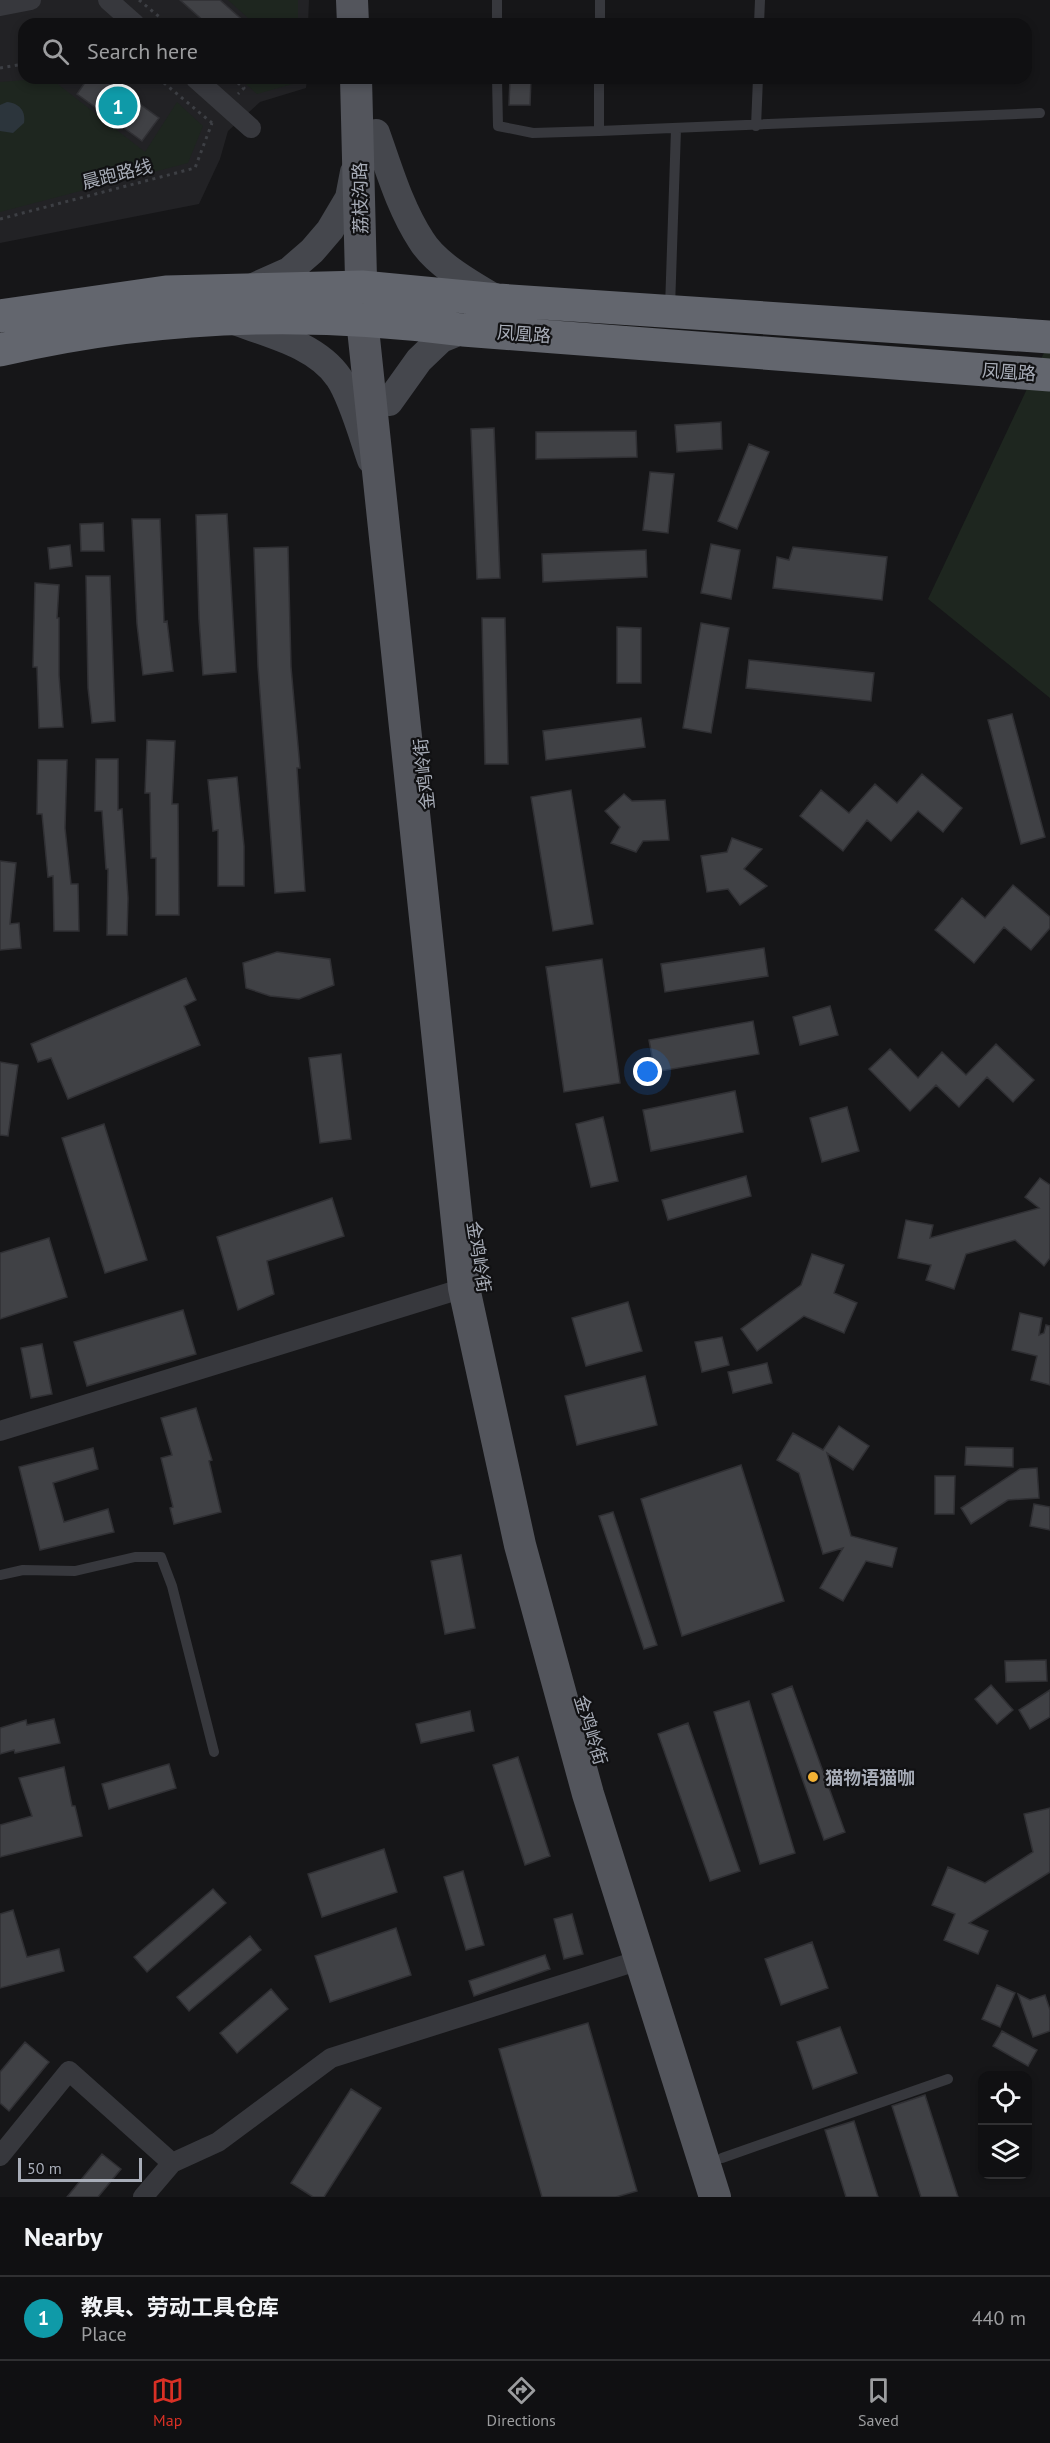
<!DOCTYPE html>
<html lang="en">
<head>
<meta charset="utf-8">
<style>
  :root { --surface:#101012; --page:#19191b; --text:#f1f3f6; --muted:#9c9d9f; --line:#303032; --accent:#d93025 }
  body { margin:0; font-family:"PT Sans","Noto Sans SC",sans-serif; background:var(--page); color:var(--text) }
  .controls { position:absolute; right:18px; bottom:18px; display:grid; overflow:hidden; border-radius:12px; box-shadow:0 3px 9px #0003 }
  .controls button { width:54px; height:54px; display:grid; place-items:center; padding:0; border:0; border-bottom:2px solid var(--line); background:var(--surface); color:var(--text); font:30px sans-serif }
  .scale { position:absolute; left:18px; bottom:15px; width:124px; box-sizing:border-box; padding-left:6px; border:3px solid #a8adb8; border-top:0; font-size:16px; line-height:21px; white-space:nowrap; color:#a8adb8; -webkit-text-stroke:4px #111113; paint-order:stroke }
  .you { position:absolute; left:648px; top:1072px; width:21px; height:21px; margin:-15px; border:4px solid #fff; border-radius:50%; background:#1a73e8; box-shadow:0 0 0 9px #1a73e833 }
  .badge { display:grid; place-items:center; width:39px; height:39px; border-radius:50%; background:var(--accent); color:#fff; font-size:20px; font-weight:700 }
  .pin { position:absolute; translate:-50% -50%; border:3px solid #fff; box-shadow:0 2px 6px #0006 }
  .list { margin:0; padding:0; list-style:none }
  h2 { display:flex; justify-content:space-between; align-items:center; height:78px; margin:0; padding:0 24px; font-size:26px }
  h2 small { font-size:20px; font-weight:400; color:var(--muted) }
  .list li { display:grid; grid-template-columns:39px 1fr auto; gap:18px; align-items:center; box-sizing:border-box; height:84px; padding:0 24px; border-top:2px solid var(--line) }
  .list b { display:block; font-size:22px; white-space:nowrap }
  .list p { margin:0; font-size:20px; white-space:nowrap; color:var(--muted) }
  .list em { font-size:20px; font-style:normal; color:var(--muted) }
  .icon { flex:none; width:33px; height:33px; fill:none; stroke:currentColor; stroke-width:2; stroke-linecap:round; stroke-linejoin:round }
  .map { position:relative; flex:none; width:1050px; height:2197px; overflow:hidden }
  .search { position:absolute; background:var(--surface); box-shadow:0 3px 9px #0003; left:18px; right:18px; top:18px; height:66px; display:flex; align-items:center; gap:15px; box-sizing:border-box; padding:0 21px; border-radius:18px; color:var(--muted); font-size:22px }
  .sheet { height:162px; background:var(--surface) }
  nav { display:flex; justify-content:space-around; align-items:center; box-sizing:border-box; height:84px; border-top:2px solid var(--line); background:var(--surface); font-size:16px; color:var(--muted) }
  nav a { display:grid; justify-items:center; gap:3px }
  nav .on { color:var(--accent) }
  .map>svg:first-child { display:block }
  .built { fill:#222225 }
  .green { fill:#1e261f }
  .water { fill:#2c353c }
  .building { fill:#404145; stroke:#303034; stroke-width:1.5 }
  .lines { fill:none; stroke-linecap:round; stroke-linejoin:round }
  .path { stroke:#3d3f44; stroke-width:3; stroke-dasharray:3 4.5; stroke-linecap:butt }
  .lane { stroke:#37383d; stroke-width:10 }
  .street { stroke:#37383d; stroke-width:20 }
  .secondary { stroke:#45474d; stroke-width:28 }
  .primary { stroke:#53555c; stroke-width:32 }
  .highway { stroke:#63666e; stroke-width:33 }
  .poi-dot { fill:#f2b134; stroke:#111113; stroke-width:2 }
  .labels { text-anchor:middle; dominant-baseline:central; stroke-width:4.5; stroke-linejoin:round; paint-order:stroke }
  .street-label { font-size:18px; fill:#a8adb8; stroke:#111113 }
  .poi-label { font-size:18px; font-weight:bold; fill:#a8adb8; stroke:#111113; text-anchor:start }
</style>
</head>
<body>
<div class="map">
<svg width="1050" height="2197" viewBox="0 0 1050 2197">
  <rect width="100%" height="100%" fill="#161618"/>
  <path class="built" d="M0,0h309l-1,24h-284v54h283l-1,10 -46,14 -32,29 -8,28 -21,45 -199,39z"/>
  <path class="green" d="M228,0h70v24h-55l5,-6z
    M50,78l95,74 32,-50 26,24 -15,37 -188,49v-130z
    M239,78h57v5l-39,11z
    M1050,340v358l-122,-99z"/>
  <path class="water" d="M7,102c12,1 19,9 17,21l-11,10 -13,-2v-26z"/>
  <path class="building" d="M180,0h40l27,24h-40z
    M88,78h16l55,40 -17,23 -65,-47z
    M510,78h21l-1,27h-21z
    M721,422l1,27 -45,3 -2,-27z
    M494,428l6,150 -23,1 -6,-150z
    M636,431l1,26 -101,2v-27z
    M749,444l20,8 -32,77 -19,-8z
    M650,472l24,2 -6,59 -25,-3z
    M227,514l9,158 -33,3 -4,-56 -3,-104z
    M132,519h28l4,103 3,-1 6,50 -30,4 -6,-51z
    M103,523l1,28h-23l-1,-27z
    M711,544l29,6 -9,49 -30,-6z
    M70,545l2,21 -22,3 -2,-21z
    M288,547l3,120 9,101h-3l8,123 -30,2 -17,-226 -4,-119z
    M793,547l94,10 -5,43 -109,-12 4,-31 12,3z
    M646,550l1,27 -104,5 -1,-28z
    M86,576h24l5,145 -23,2 -4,-35z
    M35,583l24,2 -2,33h2v57l4,52 -24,1 -2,-61h-4z
    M482,618h23l3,146h-23z
    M701,623l28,5 -18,105 -28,-5z
    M617,627l24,1v55h-24z
    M749,660l125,13 -3,28 -125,-13z
    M1012,714l33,123 -24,7 -33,-124z
    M641,718l4,29 -99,13 -3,-29z
    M147,740l28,1 -3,63h6l1,111h-23v-57h-5l-1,-65h-5z
    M96,759h22v51l4,-1 6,89 -1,37h-20l1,-66h-2l-4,-58h-7z
    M38,760h29l-2,68 6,56h7l1,47h-25l-1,-55 -5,1 -6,-63h-5z
    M922,774l40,34 -19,24 -25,-21 -27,30 -24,-21 -24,31 -43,-35 21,-26 28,23 26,-29 22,19z
    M237,777l7,69v40h-26v-56l-5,1 -5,-51z
    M571,790l22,134 -40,7 -22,-134z
    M624,794l8,7 33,-1 4,40 -26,1 -7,11 -25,-9 9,-16 -15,-16z
    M732,838l30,11 -18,20 23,17 -27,19 -12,-16 -21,3 -6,-36 26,-4z
    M0,861l16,2 -6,61 9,-1 2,25 -21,2z
    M1013,885l37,32v11l-19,22 -27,-23 -30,36 -39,-33 27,-32 23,20z
    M764,948l4,28 -103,16 -4,-28z
    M277,952l53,7 4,26 -35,14 -29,-3 -24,-8 -3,-25z
    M602,959l18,124 -56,9 -18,-125z
    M186,978l10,22 -12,6 16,39 -132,54 -17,-41 -13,4 -7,-18z
    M830,1006l8,29 -38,10 -7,-28z
    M753,1021l6,33 -104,18 -6,-32z
    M996,1044l38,36 -21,22 -26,-25 -28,30 -23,-22 -26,26 -41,-42 21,-20 28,29 24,-26 24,23z
    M341,1054l10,85 -31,4 -11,-85z
    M0,1062l18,3 -10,71 -8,-1z
    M735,1091l8,41 -92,19 -8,-41z
    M847,1107l12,44 -37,11 -12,-44z
    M603,1117l15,64 -27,6 -15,-63z
    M104,1124l43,136 -42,13 -43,-135z
    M746,1176l5,20 -83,24 -6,-20z
    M1040,1178l10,7v73l-6,8 -29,-26 -49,14 -12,35 -28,-9 5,-15 -33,-7 8,-38 27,5 -3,13 109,-30 -14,-11z
    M332,1198l12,38 -77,25 7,33 -36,16 -21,-73z
    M49,1238l18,59 -67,22v-66z
    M812,1254l32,11 -10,28 23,10 -13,30 -40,-17 -47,35 -16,-22 60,-44z
    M628,1302l14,49 -56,15 -14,-48z
    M183,1310l13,44 -109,32 -13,-44z
    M1020,1313l22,5 -3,17 5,-2 2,-8 4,1v59l-19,-5 6,-24 -25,-6z
    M722,1337l7,28 -27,7 -7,-30z
    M42,1344l10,50 -21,4 -10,-50z
    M767,1363l5,20 -39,10 -5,-21z
    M645,1376l12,49 -80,20 -12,-49z
    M196,1408l16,52 -3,1 12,51 -47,12 -4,-16 3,-1 -12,-49 11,-3 -11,-37z
    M839,1426l30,20 -16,24 -26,-17 24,83 46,12 -5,19 -26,-6 -23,40 -23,-13 23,-40 -20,6 -24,-81 -22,-13 16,-27 30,17z
    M966,1447l47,1v19l-48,-2z
    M93,1448l5,21 -45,14 11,39 44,-13 6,23 -74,18 -21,-83z
    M741,1465l43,136 -102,35 -41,-137z
    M1037,1468l2,30 -31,2 -37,24 -10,-16 59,-39z
    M935,1476h20l-1,38h-19z
    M1034,1504l16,3v23l-20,-4z
    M613,1512l44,133 -13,4 -45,-133z
    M461,1555l14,73 -30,6 -14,-73z
    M1046,1660l1,21 -41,1 -1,-21z
    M991,1685l22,25 -16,14 -22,-25z
    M792,1686l53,146 -21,8 -52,-146z
    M1050,1690v27l-20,12 -11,-19z
    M749,1701l46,152 -35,11 -46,-152z
    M470,1711l4,20 -53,12 -5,-19z
    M54,1719l6,24 -45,10 -1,-3 -14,4v-26l26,-8 1,5z
    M688,1723l52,148 -30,10 -52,-147z
    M518,1757l32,99 -25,9 -32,-100z
    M169,1764l7,24 -67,21 -7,-25z
    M64,1767l8,39h3l7,30 -82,21v-32l32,-9 -13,-38z
    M1050,1808v64l-81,51 19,8 -10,23 -34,-14 11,-26 -23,-9 16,-38 37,16 48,-31 -9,-38z
    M384,1849l13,43 -75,25 -14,-43z
    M463,1871l21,74 -18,5 -22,-73z
    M213,1889l13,14 -79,69 -13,-15z
    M13,1910l14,47 32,-8 5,22 -64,17v-74z
    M572,1914l11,40 -19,5 -10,-40z
    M396,1928l15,47 -81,27 -15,-46z
    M250,1936l11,14 -72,61 -12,-14z
    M812,1942l16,46 -47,17 -16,-46z
    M545,1955l5,14 -76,27 -5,-15z
    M997,1985l18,8 -15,34 -18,-8z
    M271,1989l17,20 -51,44 -17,-20z
    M1018,1994l12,6 15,-5 5,15v21l-17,6z
    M588,2023l49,168 -21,6h-74l-43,-148z
    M840,2027l17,46 -44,16 -16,-47z
    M1002,2031l35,19 -9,16 -35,-20z
    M25,2042l24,20 -40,49 -9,-8v-31z
    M351,2089l30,19 -57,89h-11l-22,-14z
    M925,2095l33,102h-37l-29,-91z
    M854,2121l24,76h-32l-21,-67z
    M102,2154l19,15 -23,28h-31z"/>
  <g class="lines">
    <path class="path" d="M139,0l29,24
      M0,68l24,-4
      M158,78l54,45
      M232,78l12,10 -6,6
      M0,219l195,-51 17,-45"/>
    <path class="lane" d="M497,0v24
      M600,24v-24
      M759,24l1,-24
      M497,78l1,48 35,7 66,-2 441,-18
      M756,126l2,-48
      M599,131v-53
      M670,308l6,-179
      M0,1575l23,-5 52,1 60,-14h26l11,29 42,166
      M722,2158l226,-79"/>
    <path class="street" d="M108,0l27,24
      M0,6l31,-6
      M195,78l56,50
      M0,1431l464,-143
      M0,2156l69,-85 103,92
      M143,2197l29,-34 46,-21 113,-84 309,-98"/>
    <path class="secondary" d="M376,133c13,36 24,75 45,107 15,25 52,45 77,60
      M251,288l38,-17 23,-20 18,-21 19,-32 5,-26
      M234,321c35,13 83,24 105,57 13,19 24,59 32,82
      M389,402l30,-42 22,-21 22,-9"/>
    <path class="primary" d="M352,0l1,24
      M356,78l6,241 102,969 56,257 68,249 127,403"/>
    <path class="highway" d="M0,316l166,-24 196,-5 136,13 552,37
      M0,350c154,-36 307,-41 463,-20l587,45"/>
  </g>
  <circle class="poi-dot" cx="813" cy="1777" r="6"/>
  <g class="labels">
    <g class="street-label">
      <text transform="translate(117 174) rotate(-14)">晨跑路线</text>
      <text transform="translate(360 198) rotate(-91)">荔枝沟路</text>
      <text transform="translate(524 334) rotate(4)">凤凰路</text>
      <text transform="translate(1009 372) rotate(4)">凤凰路</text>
      <text transform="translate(424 774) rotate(-96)">金鸡岭街</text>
      <text transform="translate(479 1257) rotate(81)">金鸡岭街</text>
      <text transform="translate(591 1730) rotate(73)">金鸡岭街</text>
    </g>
    <g class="poi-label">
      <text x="825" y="1777">猫物语猫咖</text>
    </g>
  </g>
</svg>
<div class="controls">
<button><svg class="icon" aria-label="locate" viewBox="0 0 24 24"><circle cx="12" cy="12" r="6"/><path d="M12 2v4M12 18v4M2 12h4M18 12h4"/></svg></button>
<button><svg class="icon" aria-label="layers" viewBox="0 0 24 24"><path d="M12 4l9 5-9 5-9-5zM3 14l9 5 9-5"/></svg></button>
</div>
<div class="scale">50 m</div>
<div class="you"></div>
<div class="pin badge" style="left:118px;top:106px;background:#0f9aa8">1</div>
<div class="search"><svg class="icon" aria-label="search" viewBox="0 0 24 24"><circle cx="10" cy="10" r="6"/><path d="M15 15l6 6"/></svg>Search here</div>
</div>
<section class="sheet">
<h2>Nearby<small></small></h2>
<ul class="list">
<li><span class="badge" style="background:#0f9aa8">1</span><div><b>教具、劳动工具仓库</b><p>Place</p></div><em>440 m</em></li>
</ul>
</section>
<nav>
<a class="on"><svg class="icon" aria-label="map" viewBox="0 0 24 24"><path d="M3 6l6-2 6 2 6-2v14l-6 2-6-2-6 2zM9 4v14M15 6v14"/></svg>Map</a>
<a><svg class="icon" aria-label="directions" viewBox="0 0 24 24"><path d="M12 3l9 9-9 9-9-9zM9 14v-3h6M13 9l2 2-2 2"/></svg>Directions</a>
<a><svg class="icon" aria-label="saved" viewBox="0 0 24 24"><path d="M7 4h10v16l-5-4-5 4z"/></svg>Saved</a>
</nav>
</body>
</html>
